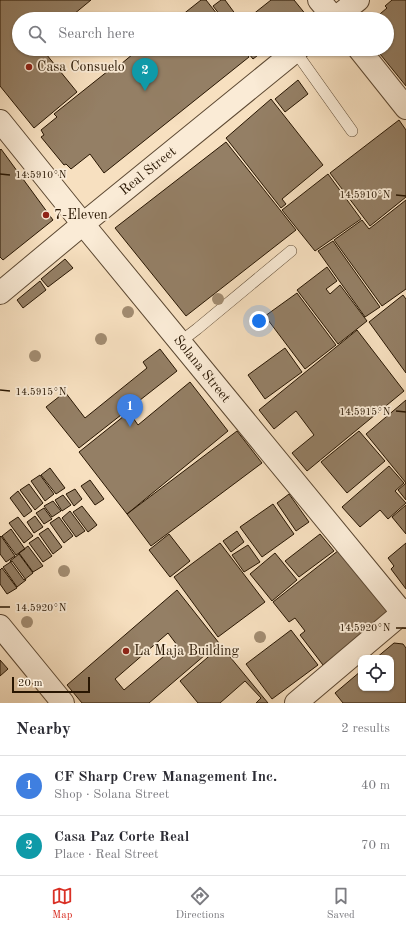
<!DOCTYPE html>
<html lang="en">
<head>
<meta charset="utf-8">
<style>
  :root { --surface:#fff; --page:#f7f7f7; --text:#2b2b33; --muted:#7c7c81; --line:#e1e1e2; --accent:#d93025 }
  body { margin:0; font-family:"Old Standard TT",serif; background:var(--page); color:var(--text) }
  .controls { position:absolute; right:12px; bottom:12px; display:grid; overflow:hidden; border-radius:8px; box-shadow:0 1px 3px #0004 }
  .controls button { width:36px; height:36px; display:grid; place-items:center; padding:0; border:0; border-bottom:1px solid var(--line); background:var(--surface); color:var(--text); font:20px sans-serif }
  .scale { position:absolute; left:12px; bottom:10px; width:78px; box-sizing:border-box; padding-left:4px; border:2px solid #281602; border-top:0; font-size:11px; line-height:14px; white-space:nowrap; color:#281602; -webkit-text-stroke:3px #faebd6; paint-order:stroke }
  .you { position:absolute; left:259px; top:321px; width:14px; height:14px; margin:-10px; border:3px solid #fff; border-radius:50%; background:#1a73e8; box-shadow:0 0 0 6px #1a73e833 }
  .badge { display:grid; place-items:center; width:26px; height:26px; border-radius:50%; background:var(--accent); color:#fff; font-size:13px; font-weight:700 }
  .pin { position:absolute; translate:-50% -33px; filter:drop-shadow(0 1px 2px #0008) }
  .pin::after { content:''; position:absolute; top:21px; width:14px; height:12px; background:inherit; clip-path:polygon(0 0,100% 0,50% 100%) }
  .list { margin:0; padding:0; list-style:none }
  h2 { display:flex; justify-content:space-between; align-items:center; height:52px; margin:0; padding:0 16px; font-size:17px }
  h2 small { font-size:13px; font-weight:400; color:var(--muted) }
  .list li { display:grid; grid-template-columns:26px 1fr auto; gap:12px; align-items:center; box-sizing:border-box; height:60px; padding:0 16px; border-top:1px solid var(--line) }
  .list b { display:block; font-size:15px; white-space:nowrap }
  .list p { margin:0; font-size:13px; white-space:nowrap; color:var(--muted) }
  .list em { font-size:13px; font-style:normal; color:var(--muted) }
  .icon { flex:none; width:22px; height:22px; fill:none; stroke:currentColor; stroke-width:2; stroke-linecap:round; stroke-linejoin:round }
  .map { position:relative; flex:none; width:406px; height:703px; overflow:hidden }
  .search { position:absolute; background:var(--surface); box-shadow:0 1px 3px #0004; left:12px; right:12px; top:12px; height:44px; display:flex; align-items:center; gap:10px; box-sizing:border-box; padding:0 14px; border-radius:22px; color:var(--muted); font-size:15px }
  .sheet { height:172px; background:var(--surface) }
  nav { display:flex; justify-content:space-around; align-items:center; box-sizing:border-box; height:56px; border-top:1px solid var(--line); background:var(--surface); font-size:11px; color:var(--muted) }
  nav a { display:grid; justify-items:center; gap:2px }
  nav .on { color:var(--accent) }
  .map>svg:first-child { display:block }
  .building { fill:#947f65; stroke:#281602; fill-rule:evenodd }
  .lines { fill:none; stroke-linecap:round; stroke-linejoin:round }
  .service-casing { stroke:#5c4832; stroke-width:12 }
  .minor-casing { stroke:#5c4832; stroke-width:24 }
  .tertiary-casing { stroke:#5c4832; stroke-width:24 }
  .service { stroke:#faebd6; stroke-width:11 }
  .minor { stroke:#faebd6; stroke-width:22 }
  .tertiary { stroke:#faebd6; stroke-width:22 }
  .tree { fill:#a28c71 }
  .ticks { fill:none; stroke:#281602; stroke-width:1.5 }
  .poi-dot { fill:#8f2418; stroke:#faebd6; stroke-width:1.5 }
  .labels { text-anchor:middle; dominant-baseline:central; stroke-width:3.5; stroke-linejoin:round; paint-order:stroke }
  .poi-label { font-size:14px; fill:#281602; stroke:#faebd6; text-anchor:start }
  .street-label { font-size:14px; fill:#281602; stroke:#faebd6 }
  .ticks-label { font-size:10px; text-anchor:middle; fill:#281602; stroke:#faebd6; stroke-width:3.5; stroke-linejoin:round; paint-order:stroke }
</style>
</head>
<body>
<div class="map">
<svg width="406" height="703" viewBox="0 0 406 703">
  <rect width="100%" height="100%" fill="#f7e0c0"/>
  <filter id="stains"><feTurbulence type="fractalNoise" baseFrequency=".005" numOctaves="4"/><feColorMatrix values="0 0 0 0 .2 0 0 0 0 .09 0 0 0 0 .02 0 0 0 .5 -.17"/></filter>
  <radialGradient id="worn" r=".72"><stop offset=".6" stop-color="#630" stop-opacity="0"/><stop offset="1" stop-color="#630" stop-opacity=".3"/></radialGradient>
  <path class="building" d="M0,0h91l-23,19h-49v30h23l35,43 -43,36 -34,-42z
    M201,0h5l15,19h-44z
    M221,0h4l14,19h-16l-10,-13z
    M271,0h23l13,16 -3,3h-57z
    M392,0h14v86l-30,-37h11v-30h-13l13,-11 -2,-2z
    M139,49h104l6,8 -145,116 -14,-19 -19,15 -5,-5 -2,1 -23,-28 3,-2 -3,-5 16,-13 -3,-3 59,-47 2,2z
    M245,49h21l-13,10z
    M298,80l10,14 -23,18 -10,-13z
    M271,99l52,66 -41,34 4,5 -5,4 -55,-70z
    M399,120l7,10v67l-36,29 -40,-53z
    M226,142l70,88 -110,86 -71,-88z
    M1,149l52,71 -50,40 -3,-3v-107z
    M328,174l33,45 -46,32 -33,-41z
    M406,200v89l-24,17 -48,-66 28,-20 7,9z
    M333,241l47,66 -15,10 -47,-66z
    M65,259l8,9 -25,19 -7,-8z
    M327,267l10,14 -11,8 4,5 10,-9 27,36 -29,23 -41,-54z
    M40,281l6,9 -23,18 -6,-8z
    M297,293l39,52 -31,24 -40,-53z
    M403,295l3,4v74l-37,-51z
    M357,330l47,61 -97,80 -15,-18 22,-18 -18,-24 -22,18 -15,-19z
    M285,348l17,24 -37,27 -17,-24z
    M160,349l17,22 -98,77 -33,-41 19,-15 20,26 62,-50 -4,-6z
    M190,382l38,49 -101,83 -48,-62 50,-40 9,13z
    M406,400v100l-8,-10 8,-7 -40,-49z
    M237,431l25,32 -111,83 -24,-32z
    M359,431l26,30 -38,32 -26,-31z
    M389,466l15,17 -9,8 11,12 -18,16 -8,-9 -20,17 -18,-20z
    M50,468l15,20 -9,6 -15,-19z
    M40,475l14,19 -9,7 -14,-20z
    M90,480l14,19 -9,6 -14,-19z
    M29,484l14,19 -8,7 -15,-20z
    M75,489l7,10 -8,7 -8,-12z
    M18,491l14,20 -8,6 -14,-19z
    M289,494l20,28 -13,9 -19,-28z
    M63,495l8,10 -9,6 -7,-11z
    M53,501l8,10 -9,6 -8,-11z
    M273,504l21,30 -32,23 -22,-30z
    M406,505v29l-14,-17z
    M82,506l15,19 -9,7 -15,-20z
    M44,508l8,11 -8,5 -8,-11z
    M70,511l15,20 -9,6 -14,-19z
    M35,516l8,11 -9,6 -7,-11z
    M18,517l15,19 -9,7 -15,-20z
    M59,517l14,19 -9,7 -14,-20z
    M48,528l14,19 -9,7 -14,-20z
    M11,529l14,20 -9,6 -14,-19z
    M237,531l7,11 -13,10 -8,-11z
    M169,534l21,27 -20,16 -21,-27z
    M320,534l14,17 -35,26 -14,-16z
    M1,536l14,20 -9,6 -6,-8v-17z
    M38,537l14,19 -9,6 -14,-19z
    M220,543l45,59 -47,35 -44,-60z
    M406,543v46l-15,-20 3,-3 -6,-8z
    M248,545l12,17 -16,10 -12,-17z
    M28,546l15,20 -10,6 -14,-19z
    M339,550l50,63 -66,52 -23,-30 5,-4 -10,-13 -6,4 -16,-20z
    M275,553l22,27 -25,21 -22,-27z
    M19,554l14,19 -9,7 -14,-19z
    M12,561l14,19 -9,7 -14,-20z
    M2,568l15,20 -10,6 -7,-10v-14z
    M177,590l42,53 -70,60h-67l-15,-18zM168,633l9,12 -53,45 -9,-11z
    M291,630l27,35 -46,34 -26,-35z
    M394,643l9,1 3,4v55h-63l-8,-10 26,-22v17h30v-30h-15z
    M221,646l47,57h-12l5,-5 -16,-17 -25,22h-22l-18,-22z
    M0,660l8,9 -8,7z"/>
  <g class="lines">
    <defs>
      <path id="service" d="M295,51l57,80
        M180,342l17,-13 94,-78"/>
      <path id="minor" d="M319,0l16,19
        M334,19l24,-19
        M359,49l47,59
        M0,293l83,-69 215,-175
        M0,626l63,77"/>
      <path id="tertiary" d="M0,121l83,103 323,393
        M296,703l110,-93"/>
    </defs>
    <use href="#service" class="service-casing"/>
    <use href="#minor" class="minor-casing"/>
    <use href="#tertiary" class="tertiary-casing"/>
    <use href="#service" class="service"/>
    <use href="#minor" class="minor"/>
    <use href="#tertiary" class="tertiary"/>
  </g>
  <g class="tree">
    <circle cx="218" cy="299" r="6"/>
    <circle cx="128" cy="312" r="6"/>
    <circle cx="101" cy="339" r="6"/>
    <circle cx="35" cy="356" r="6"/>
    <circle cx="64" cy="571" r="6"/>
    <circle cx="27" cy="622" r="6"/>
    <circle cx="260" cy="637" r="6"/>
  </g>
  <path class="ticks" d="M0,174l10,1M396,195l10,1M0,390l10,1M396,411l10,1M0,607h10M396,628h10"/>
  <g class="poi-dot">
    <circle cx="29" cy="67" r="4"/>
    <circle cx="46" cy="215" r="4"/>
    <circle cx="126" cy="651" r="4"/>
  </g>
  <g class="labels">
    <g class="poi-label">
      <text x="37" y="67">Casa Consuelo</text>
      <text x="54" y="215">7-Eleven</text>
      <text x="134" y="651">La Maja Building</text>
    </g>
    <g class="street-label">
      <text transform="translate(148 171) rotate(-39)">Real Street</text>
      <text transform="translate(202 369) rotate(51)">Solana Street</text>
    </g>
  </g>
  <g class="ticks-label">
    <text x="41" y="178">14.5910°N</text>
    <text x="365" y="198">14.5910°N</text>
    <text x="41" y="395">14.5915°N</text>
    <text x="365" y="415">14.5915°N</text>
    <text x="41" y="611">14.5920°N</text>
    <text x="365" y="631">14.5920°N</text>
  </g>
  <rect width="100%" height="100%" filter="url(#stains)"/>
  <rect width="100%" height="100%" fill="url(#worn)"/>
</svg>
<div class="controls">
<button><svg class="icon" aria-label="locate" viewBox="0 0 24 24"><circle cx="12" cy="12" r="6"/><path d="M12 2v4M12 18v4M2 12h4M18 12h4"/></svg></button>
</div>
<div class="scale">20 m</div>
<div class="you"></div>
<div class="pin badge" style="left:130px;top:427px;background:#3f7fe0">1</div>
<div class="pin badge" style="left:145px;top:91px;background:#0f9aa8">2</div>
<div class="search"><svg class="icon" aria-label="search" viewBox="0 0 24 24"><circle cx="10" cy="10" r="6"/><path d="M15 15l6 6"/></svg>Search here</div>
</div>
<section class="sheet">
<h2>Nearby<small>2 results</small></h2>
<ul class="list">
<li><span class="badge" style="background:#3f7fe0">1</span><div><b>CF Sharp Crew Management Inc.</b><p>Shop · Solana Street</p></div><em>40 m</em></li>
<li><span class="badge" style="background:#0f9aa8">2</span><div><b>Casa Paz Corte Real</b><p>Place · Real Street</p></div><em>70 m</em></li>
</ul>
</section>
<nav>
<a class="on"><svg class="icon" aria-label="map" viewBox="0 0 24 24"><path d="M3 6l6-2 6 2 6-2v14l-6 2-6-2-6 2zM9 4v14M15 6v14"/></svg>Map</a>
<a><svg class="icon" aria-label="directions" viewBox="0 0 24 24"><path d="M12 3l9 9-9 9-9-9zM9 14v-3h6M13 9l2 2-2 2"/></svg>Directions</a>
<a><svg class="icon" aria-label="saved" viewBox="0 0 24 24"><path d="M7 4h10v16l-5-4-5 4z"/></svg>Saved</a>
</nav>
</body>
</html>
